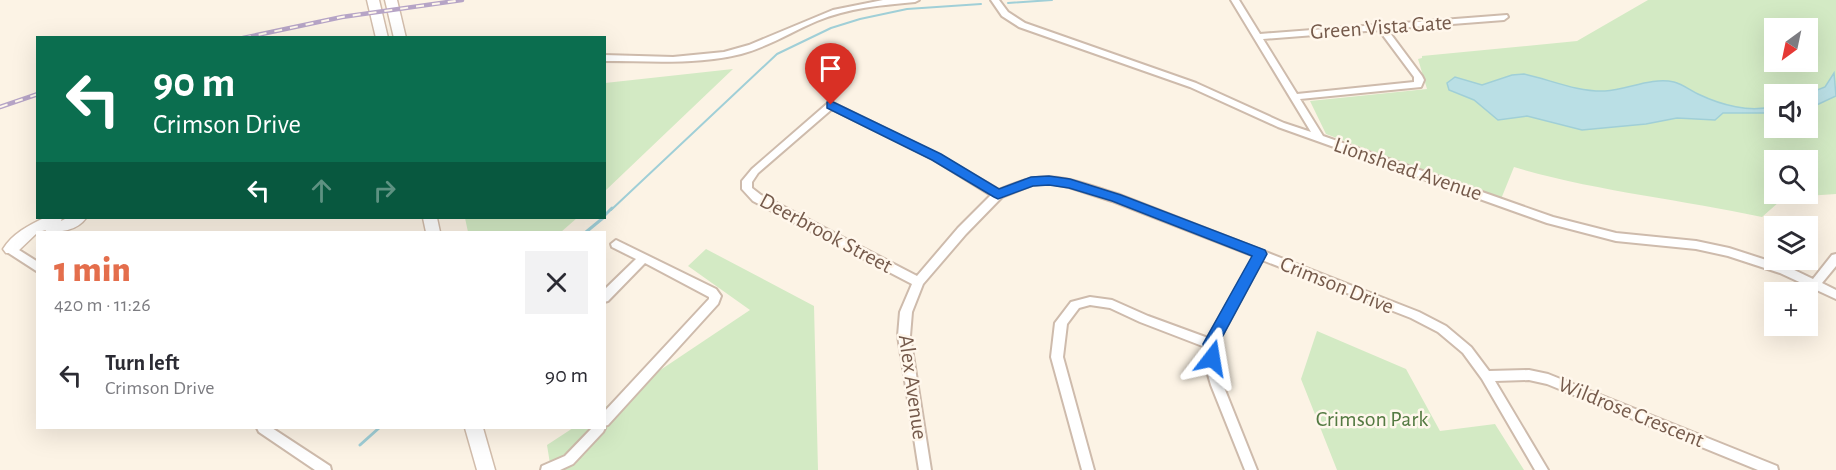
<!DOCTYPE html>
<html lang="en">
<head>
<meta charset="utf-8">
<style>
  :root { --surface:#fff; --page:#f2f2f3; --text:#2b2b33; --muted:#7c7c81; --accent:#e46e4c }
  body { margin:0; font-family:"Alegreya Sans",sans-serif; background:var(--page); color:var(--text); height:100vh; display:flex; flex-direction:column; font-size:22px; white-space:nowrap }
  * { box-sizing:border-box; margin:0 }
  p { font-size:20px; color:var(--muted) }
  .icon { flex:none; width:33px; height:33px; fill:none; stroke:currentColor; stroke-width:2; stroke-linecap:round; stroke-linejoin:round }
  .map { position:relative; flex:1; overflow:hidden }
  .panel { position:absolute; left:36px; top:231px; width:570px; height:198px; display:flex; flex-direction:column; background:var(--surface); border-radius:0px; box-shadow:0 6px 24px #0002 }
  .panel>* { flex:none }
  .banner { position:absolute; left:36px; top:36px; width:570px; height:183px; border-radius:0px; box-shadow:0 6px 24px #0002; background:#0b6e4f; color:#fff; overflow:hidden }
  .needle { width:39px; rotate:213deg }
  .fabs { position:absolute; left:1764px; top:18px; display:grid; gap:12px }
  .fabs a { display:grid; place-items:center; width:54px; height:54px; border-radius:0px; background:var(--surface); box-shadow:0 6px 24px #0002; font-size:30px }
  .pin { position:absolute; display:grid; place-items:center; width:51px; height:51px; color:#fff; margin:-62px -26px; border-radius:50% 50% 50% 0; rotate:-45deg; box-shadow:0 0 6px #0007 }
  .pin .icon { rotate:45deg }
  .me { position:absolute; width:66px; margin:-33px; rotate:14deg; stroke-linejoin:round; filter:drop-shadow(0 0 4px #0008) }
  .turn { display:flex; align-items:center; gap:21px; height:126px; padding:0 18px; font-size:27px }
  .turn .icon { width:78px; height:78px; stroke-width:2.5 }
  .turn b { display:block; font-size:42px; line-height:51px }
  .lanes { display:flex; align-items:center; height:57px; padding:0 18px; background:#0003; justify-content:center; gap:30px; direction:ltr }
  .lanes .off { opacity:.35 }
  .round { display:grid; place-items:center; flex:none; width:63px; height:63px; border-radius:0px; background:var(--page) }
  .headline { display:flex; align-items:center; justify-content:space-between; height:102px; padding:0 18px }
  h1 { font-size:36px; font-weight:800; line-height:45px; color:var(--accent) }
  ul { padding:0; list-style:none }
  li { display:flex; align-items:center; gap:18px; height:84px; padding:0 18px }
  li div { flex:1 }
  li b { display:block; font-size:22px }
  li em { font-style:normal }
  .map>svg:first-child { display:block }
  .green { fill:#d3eac4; fill-rule:evenodd }
  .water { fill:#badfe5; stroke:#a0cfd7; stroke-width:1.5 }
  .lines { fill:none; stroke-linecap:round; stroke-linejoin:round }
  .stream-far1 { stroke:#a0cfd7; stroke-width:2 }
  .stream { stroke:#a0cfd7; stroke-width:3 }
  .minor-casing { stroke:#cebbac; stroke-width:4 }
  .secondary-casing { stroke:#d2bdac; stroke-width:3 }
  .minor { fill:#fff; fill-rule:evenodd }
  .secondary { fill:#fff; fill-rule:evenodd }
  .rail-casing { stroke:#b6a4c6; stroke-width:4.5 }
  .rail { stroke:#fff7ec; stroke-width:2; stroke-dasharray:8; stroke-linecap:butt }
  .route { fill:#1a73e8; stroke:#114b97; stroke-width:1.5 }
  .labels { text-anchor:middle; dominant-baseline:central; stroke-width:5; stroke-linejoin:round; paint-order:stroke }
  .street-label { font-size:22px; fill:#755a4b; stroke:#fff7ec }
  .park-label { font-size:22px; fill:#547a42; stroke:#fff7ec }
</style>
</head>
<body>
<div class="map">
<svg width="1836" height="470" viewBox="0 0 1836 470">
  <rect width="100%" height="100%" fill="#fcf3e5"/>
  <!-- green -->
  <path class="green" d="M 1648,0 L 1836,0 L 1836,194 L 1791,197 L 1779,202 L 1762,217 C 1679,199 1595,191 1514,167 L 1501,199 L 1326,134 L 1310,101 L 1427,89 L 1418,59 L 1422,58 L 1422,56 L 1577,41 ZM 1774,28 L 1808,28 L 1808,62 L 1774,62 ZM 1774,94 L 1808,94 L 1808,128 L 1774,128 ZM 1774,160 L 1808,160 L 1808,194 L 1774,194 Z
    M 733,69 L 605,191 L 605,83 Z
    M 465,218 L 577,218 L 561,232 L 468,232 Z
    M 706,249 L 814,306 L 818,470 L 551,470 L 547,445 L 573,428 L 604,428 L 605,407 L 750,310 L 688,266 Z
    M 1317,331 L 1406,369 L 1440,431 L 1495,424 L 1524,470 L 1337,470 L 1301,379 Z"/>
  <!-- water -->
  <path class="water" d="M 1834,73 L 1836,96 L 1808,109 L 1807,94 L 1825,87 Z
    M 1524,74 C 1551,80 1577,92 1605,91 C 1627,90 1651,77 1674,82 C 1682,84 1690,90 1698,94 C 1721,105 1750,113 1774,106 L 1774,113 L 1723,113 L 1715,120 L 1677,118 L 1646,124 L 1582,130 L 1527,116 L 1498,120 L 1474,100 L 1449,90 L 1447,83 L 1455,77 L 1482,85 L 1512,75 Z"/>
  <g class="lines">
    <!-- stream-far1 -->
    <path class="stream-far1" d="M 1008,3 L 1052,0
      M 611,210 L 777,54 L 831,28 L 860,19 L 907,9 L 981,4"/>
    <!-- stream -->
    <path class="stream" d="M 604,216 L 612,208
      M 586,232 L 603,218
      M 360,445 L 379,428"/>
    <!-- minor casing -->
    <g class="minor-casing">
      <path id="minor" d="M 883,0 L 919,0 L 915,2 C 881,5 848,8 817,21 C 791,32 768,47 741,54 C 696,65 650,61 604,61 L 604,55 L 673,57 L 724,52 L 749,45 L 833,10 Z
        M 991,0 L 999,0 L 1008,12 L 1025,23 L 1196,83 L 1284,123 L 1311,132 L 1231,0 L 1239,0 L 1260,34 L 1507,15 L 1508,17 L 1504,20 L 1387,29 L 1422,76 L 1424,80 L 1421,87 L 1300,99 L 1323,136 L 1553,217 L 1616,233 L 1696,241 L 1729,248 L 1788,267 L 1813,279 L 1832,255 L 1836,254 L 1836,266 L 1822,283 L 1836,290 L 1836,299 L 1780,273 L 1728,256 L 1696,249 L 1616,241 L 1547,223 L 1278,127 L 1190,87 L 1019,27 L 1002,16 ZM 1379,30 L 1414,77 L 1414,82 L 1297,94 L 1263,39 Z
        M 831,102 L 939,155 L 999,190 C 1009,186 1020,181 1031,179 C 1060,172 1092,187 1120,195 L 1419,312 L 1446,326 L 1471,347 L 1489,371 L 1529,370 L 1548,374 L 1777,466 L 1778,470 L 1758,470 L 1547,384 L 1529,380 L 1495,381 L 1548,470 L 1535,470 L 1482,379 L 1463,353 L 1438,332 L 1411,318 L 1262,260 L 1217,344 L 1219,371 L 1223,385 L 1257,470 L 1245,470 L 1211,385 L 1207,371 L 1205,347 L 1140,322 L 1110,308 L 1090,305 L 1079,308 L 1067,324 L 1063,357 L 1094,470 L 1082,470 L 1051,357 L 1055,323 L 1071,302 L 1090,297 L 1112,300 L 1148,316 L 1208,338 L 1254,256 L 1112,201 L 1069,187 L 1049,183 L 1032,185 L 1002,197 L 966,234 L 923,284 L 912,312 L 910,336 L 931,470 L 919,470 L 898,336 L 900,312 L 912,284 L 753,201 L 742,189 L 742,181 L 752,169 L 828,103 ZM 832,109 L 933,159 L 991,195 L 958,228 L 917,276 L 761,195 L 752,188 L 752,182 L 758,173 Z
        M 616,240 L 716,289 L 721,296 L 718,304 L 608,425 L 604,426 L 604,412 L 709,299 L 709,297 L 645,263 L 608,301 L 604,302 L 604,290 L 636,259 L 612,247 L 611,244 Z
        M 11,245 L 38,262 L 38,272 L 7,252 L 6,249 Z
        M 604,427 L 605,428 L 603,432 L 573,464 L 560,470 L 541,470 L 542,466 L 565,456 L 592,428 Z
        M 257,428 L 272,428 L 330,466 L 331,470 L 315,470 L 259,432 Z"/>
    </g>
    <!-- secondary casing -->
    <g class="secondary-casing">
      <path id="secondary" d="M 367,0 L 379,0 L 388,38 L 376,38 Z
        M 385,0 L 397,0 L 406,38 L 394,38 Z
        M 44,218 L 62,218 L 61,221 L 67,218 L 86,218 C 77,231 60,232 45,232 L 46,230 L 38,232 L 16,253 L 6,253 L 3,249 C 12,234 29,225 44,218 Z
        M 423,218 L 437,218 L 440,232 L 426,232 Z
        M 465,428 L 483,428 L 495,470 L 477,470 Z"/>
    </g>
    <!-- minor -->
    <use href="#minor" class="minor"/>
    <!-- secondary -->
    <use href="#secondary" class="secondary"/>
    <!-- rail casing -->
    <g class="rail-casing">
      <path id="rail" d="M 243,38 L 342,17 L 462,0
        M 0,107 L 38,94"/>
    </g>
    <!-- rail -->
    <use href="#rail" class="rail"/>
  </g>
  <!-- route -->
  <path class="route" d="M 831,101 L 941,154 L 999,189 L 1031,177 L 1049,176 L 1070,179 L 1121,195 L 1265,250 L 1267,254 L 1218,345 L 1219,358 L 1217,362 L 1212,364 L 1206,362 L 1203,344 L 1252,256 L 1112,201 L 1069,188 L 1049,185 L 1033,186 L 998,199 L 994,197 L 932,160 L 827,108 L 827,102 Z"/>
  <g class="labels">
    <!-- street labels -->
    <g class="street-label">
      <text transform="translate(1381 27) rotate(-4)">Green Vista Gate</text>
      <text transform="translate(1408 169) rotate(19)">Lionshead Avenue</text>
      <text transform="translate(826 233) rotate(28)">Deerbrook Street</text>
      <text transform="translate(1337 285) rotate(22)">Crimson Drive</text>
      <text transform="translate(913 387) rotate(82)">Alex Avenue</text>
      <text transform="translate(1631 412) rotate(22)">Wildrose Crescent</text>
    </g>
    <!-- park labels -->
    <g class="park-label">
      <text x="1372" y="419">Crimson Park</text>
    </g>
  </g>
</svg>
<div class="fabs">
<a><svg class="needle" viewBox="-14 -14 28 28"><path d="M0-13l5 13h-10z" fill="#e53935"/><path d="M0 13l5-13h-10z" fill="#7c7c81"/></svg></a>
<a><svg class="icon" aria-label="sound" viewBox="0 0 24 24"><path d="M4 9h4l5-4v14l-5-4H4zM17 9q2 3 0 6"/></svg></a>
<a><svg class="icon" aria-label="search" viewBox="0 0 24 24"><circle cx="10" cy="10" r="6"/><path d="M15 15l6 6"/></svg></a>
<a><svg class="icon" aria-label="layers" viewBox="0 0 24 24"><path d="M12 4l9 5-9 5-9-5zM3 14l9 5 9-5"/></svg></a>
<a>+</a>
</div>
<div class="pin" style="left:831px;top:105px;background:#d93025"><svg class="icon" aria-label="arrive" viewBox="0 0 24 24"><path d="M6 21V4h12l-3 4 3 4H6"/></svg></div>
<svg class="me" style="left:1212px;top:358px" viewBox="-20 -20 40 40"><path d="M0-17L14 15 0 8-14 15z" fill="#1a73e8" stroke="#fff" stroke-width="4"/></svg>
<div class="banner">
<div class="turn"><svg class="icon" aria-label="left" viewBox="0 0 24 24"><path d="M17 20v-9H6M10 6l-5 5 5 5"/></svg><div><b>90 m</b>Crimson Drive</div></div>
<div class="lanes"><svg class="icon" aria-label="left" viewBox="0 0 24 24"><path d="M17 20v-9H6M10 6l-5 5 5 5"/></svg><svg class="icon off" aria-label="ahead" viewBox="0 0 24 24"><path d="M12 20V5M6 11l6-6 6 6"/></svg><svg class="icon off" aria-label="right" viewBox="0 0 24 24"><path d="M7 20v-9h11M14 6l5 5-5 5"/></svg></div>
</div>
<section class="panel">
<div class="headline"><div><h1>1 min</h1><p>420 m · 11:26</p></div><a class="round"><svg class="icon" aria-label="close" viewBox="0 0 24 24"><path d="M6 6l12 12M18 6L6 18"/></svg></a></div>
<ul>
<li><svg class="icon" aria-label="left" viewBox="0 0 24 24"><path d="M17 20v-9H6M10 6l-5 5 5 5"/></svg><div><b>Turn left</b><p>Crimson Drive</p></div><em>90 m</em></li>
</ul>
</section>
</div>
</body>
</html>
